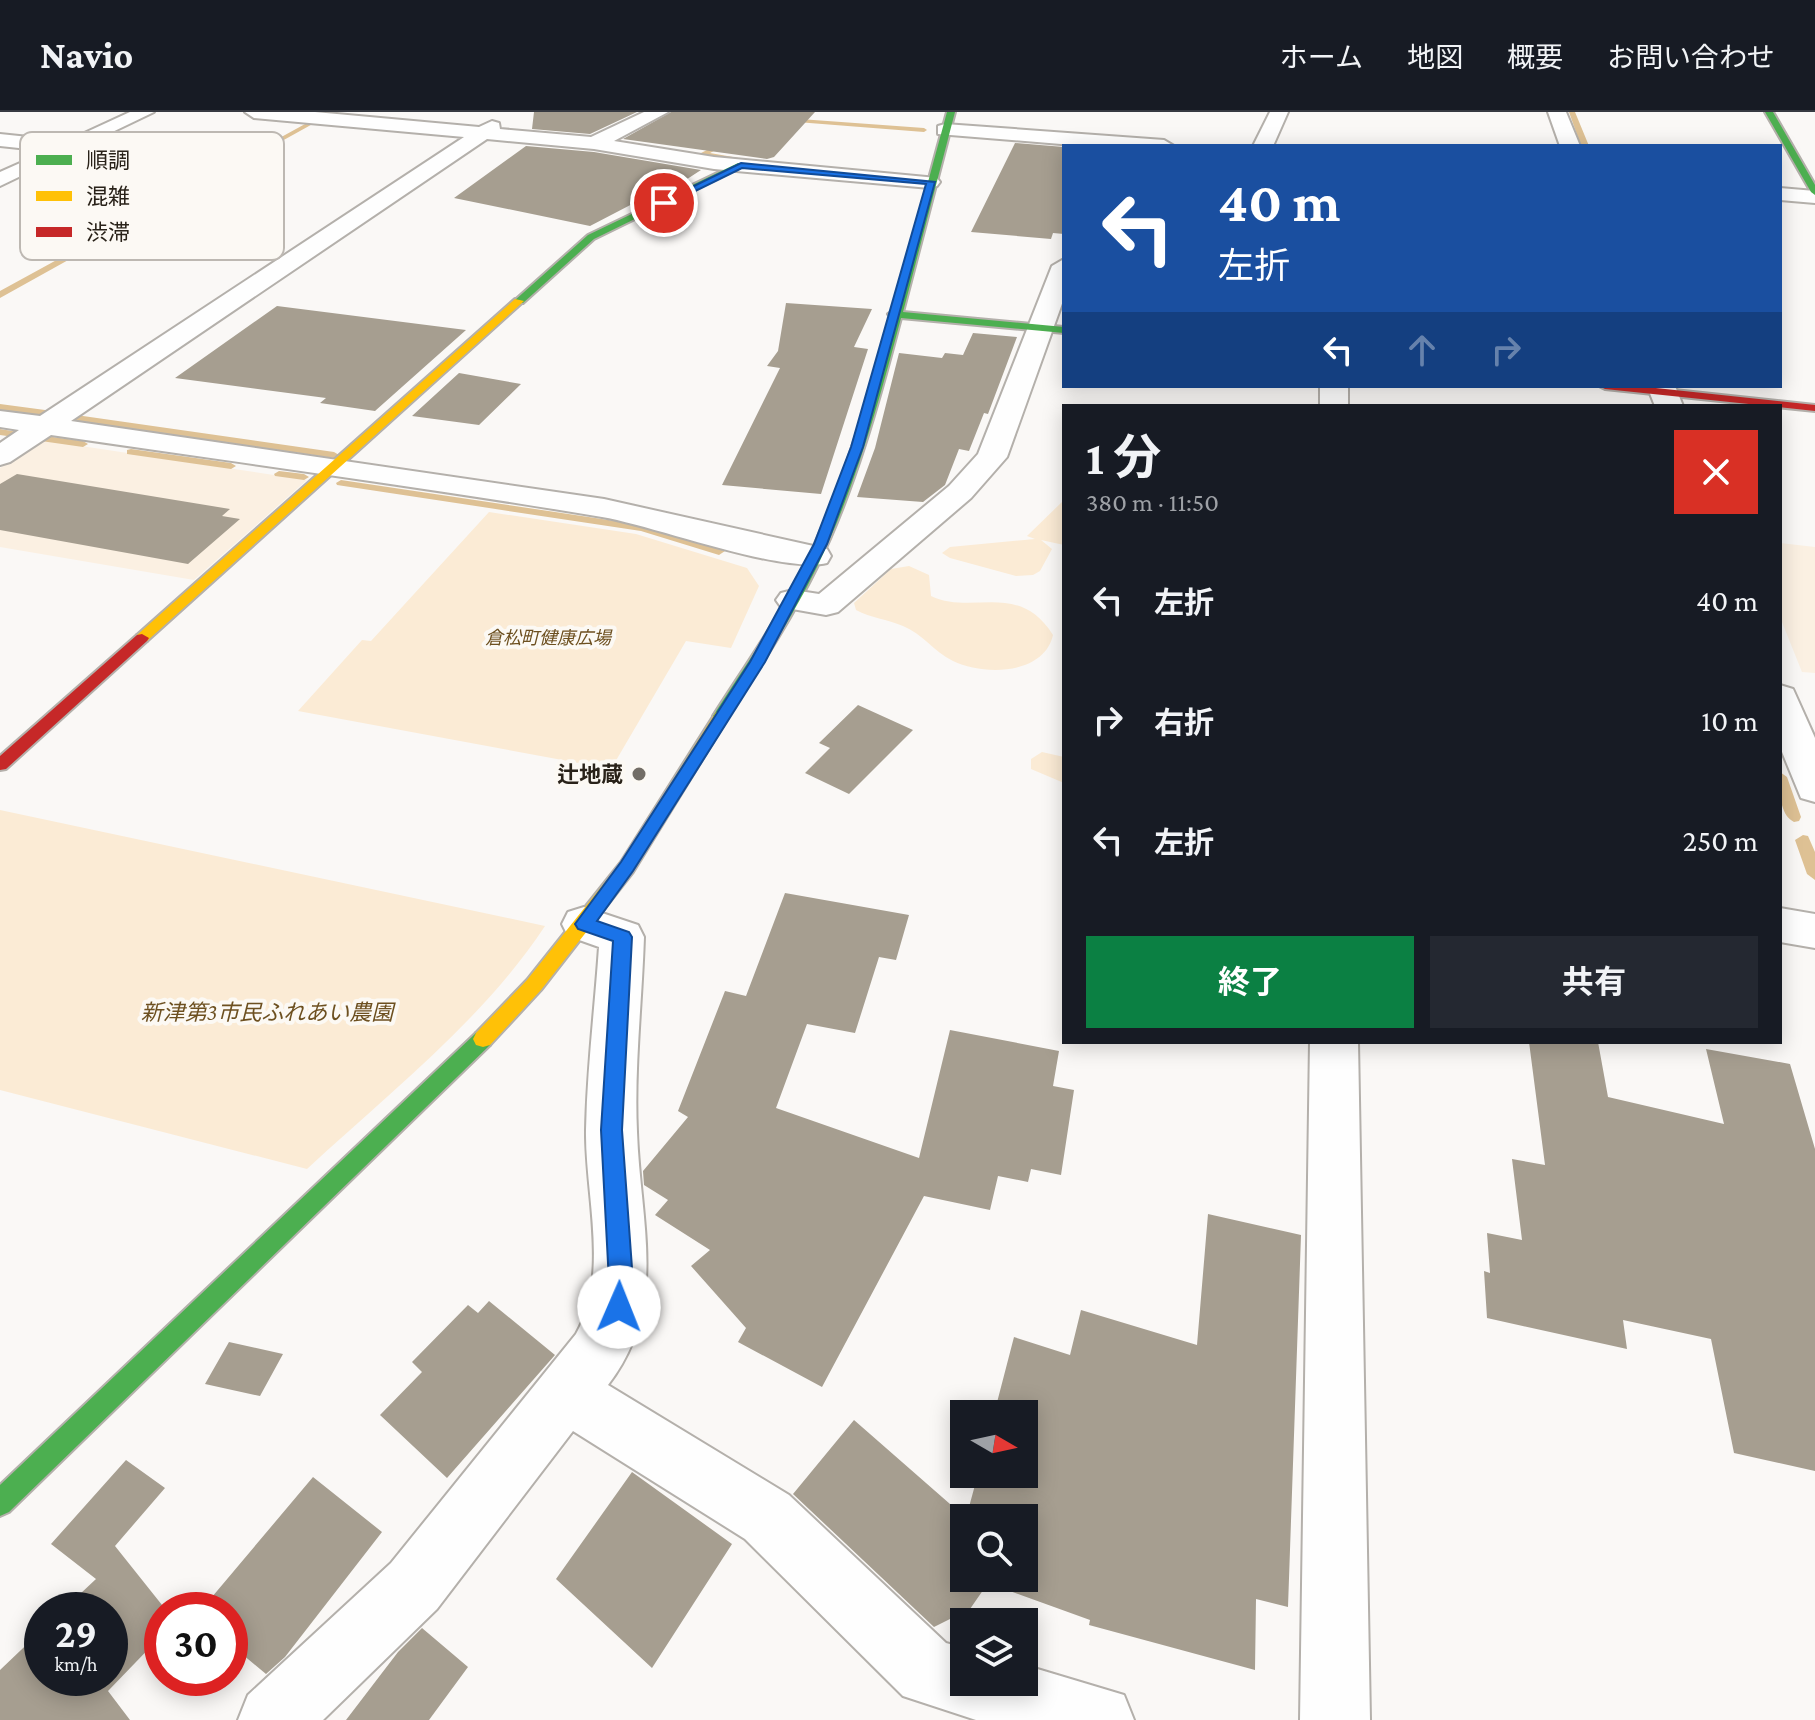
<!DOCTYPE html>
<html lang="ja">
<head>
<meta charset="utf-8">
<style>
  :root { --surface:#171b24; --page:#242831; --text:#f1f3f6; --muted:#9ea1a6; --line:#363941; --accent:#0b8043 }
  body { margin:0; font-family:"Crimson Pro","Noto Sans JP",serif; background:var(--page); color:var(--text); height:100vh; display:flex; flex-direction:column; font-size:30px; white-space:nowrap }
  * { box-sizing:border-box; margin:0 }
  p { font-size:26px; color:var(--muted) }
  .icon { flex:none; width:44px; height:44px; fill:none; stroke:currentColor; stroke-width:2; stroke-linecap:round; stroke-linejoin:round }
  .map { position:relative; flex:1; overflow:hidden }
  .sheet { position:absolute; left:1062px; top:292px; width:720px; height:640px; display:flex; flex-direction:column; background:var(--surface); border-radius:0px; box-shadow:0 4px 20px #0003 }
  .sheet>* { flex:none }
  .guide { position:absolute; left:1062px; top:32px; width:720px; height:244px; border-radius:0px; box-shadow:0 4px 20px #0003; background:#1a4fa0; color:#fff; overflow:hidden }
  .needle { width:52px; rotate:99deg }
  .buttons { position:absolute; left:950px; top:1288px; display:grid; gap:16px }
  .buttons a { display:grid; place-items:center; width:88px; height:88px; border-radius:0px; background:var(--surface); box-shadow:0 4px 20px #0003; font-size:40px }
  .speed { position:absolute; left:24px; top:1480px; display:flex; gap:16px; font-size:40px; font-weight:700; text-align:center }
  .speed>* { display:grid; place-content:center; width:104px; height:104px; border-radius:50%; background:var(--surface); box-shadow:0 4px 20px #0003; line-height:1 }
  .speed small { font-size:20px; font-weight:400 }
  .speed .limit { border:12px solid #d22; background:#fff; color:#111 }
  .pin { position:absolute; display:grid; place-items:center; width:68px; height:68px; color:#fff; margin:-34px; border:4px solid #fff; border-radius:50%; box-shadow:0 2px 8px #0007 }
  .me { position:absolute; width:88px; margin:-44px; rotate:1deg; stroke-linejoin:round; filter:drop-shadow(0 0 6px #0008) }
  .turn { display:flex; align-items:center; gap:28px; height:168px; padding:0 24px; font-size:36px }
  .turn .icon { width:104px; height:104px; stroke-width:2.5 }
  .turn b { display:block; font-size:56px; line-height:68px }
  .lanes { display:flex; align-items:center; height:76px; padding:0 24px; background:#0003; justify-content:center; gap:40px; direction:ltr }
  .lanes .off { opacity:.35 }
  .round { display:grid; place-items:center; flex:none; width:84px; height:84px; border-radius:0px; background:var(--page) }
  .head { display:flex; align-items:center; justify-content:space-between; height:136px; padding:0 24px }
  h1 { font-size:48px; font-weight:700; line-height:60px }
  .cta { display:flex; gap:16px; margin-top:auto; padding:16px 24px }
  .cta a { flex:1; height:92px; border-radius:0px; background:var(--accent); color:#fff; font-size:32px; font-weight:700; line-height:92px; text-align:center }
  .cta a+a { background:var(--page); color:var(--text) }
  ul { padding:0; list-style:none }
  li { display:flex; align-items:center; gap:24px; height:120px; padding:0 24px }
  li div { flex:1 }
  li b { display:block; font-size:30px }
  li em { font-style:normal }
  header { display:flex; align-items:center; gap:48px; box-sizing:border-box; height:112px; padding:0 40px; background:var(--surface); border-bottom:2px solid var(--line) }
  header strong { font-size:38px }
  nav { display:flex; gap:44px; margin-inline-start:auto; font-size:28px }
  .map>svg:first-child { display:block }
  .built { fill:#fbf0e2 }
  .green { fill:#fbebd5 }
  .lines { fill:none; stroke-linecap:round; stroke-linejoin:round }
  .stream { fill:#dec194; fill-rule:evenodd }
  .building { fill:#a69e90; fill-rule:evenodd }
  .street-casing { stroke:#b4b0ab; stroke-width:4 }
  .fast-casing { stroke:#b4b0ab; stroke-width:4 }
  .slow-casing { stroke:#b4b0ab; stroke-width:4 }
  .jam-casing { stroke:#b4b0ab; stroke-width:4 }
  .street { fill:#fefefe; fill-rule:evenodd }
  .fast { fill:#4caf50; fill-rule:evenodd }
  .slow { fill:#ffc107; fill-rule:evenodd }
  .jam { fill:#c62828; fill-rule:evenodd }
  .route { fill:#1a73e8; stroke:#114b97; stroke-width:2 }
  .poi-dot { fill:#726d66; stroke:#fcf9f4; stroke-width:3 }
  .labels { text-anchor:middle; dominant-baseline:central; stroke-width:8; stroke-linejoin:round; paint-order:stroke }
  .far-park-label { font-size:18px; font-style:italic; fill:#6d5020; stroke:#fcf9f4 }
  .poi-label { font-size:22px; font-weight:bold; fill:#292219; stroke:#fcf9f4; text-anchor:end }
  .park-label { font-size:22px; font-style:italic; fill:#6d5020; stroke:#fcf9f4 }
  .key { fill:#fcf9f4; stroke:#bdb8b2; stroke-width:2 }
  .key-label { font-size:22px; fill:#292219 }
</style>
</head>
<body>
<header>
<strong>Navio</strong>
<nav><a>ホーム</a><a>地図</a><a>概要</a><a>お問い合わせ</a></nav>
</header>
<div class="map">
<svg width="1815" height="1608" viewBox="0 0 1815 1608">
  <rect width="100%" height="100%" fill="#faf8f6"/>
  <!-- built -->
  <path class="built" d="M 41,328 L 307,368 L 194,468 L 0,435 L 0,356 Z
    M 1780,431 L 1815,435 L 1815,561 L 1802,560 L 1780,505 Z"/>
  <!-- green -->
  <path class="green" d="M 1064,388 L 1064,433 L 1041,428 L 1052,437 L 1040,459 L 1033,463 L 1016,464 L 950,446 L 942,441 L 950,435 L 1035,427 L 1027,424 Z
    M 489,400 L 636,422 L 747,456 L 759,474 L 731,536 L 686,529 L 611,657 L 298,599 L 362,528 L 371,529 Z
    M 909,454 L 929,463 L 931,484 C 973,504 1018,468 1053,523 C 1044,563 984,564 953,549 C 933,539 923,522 903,514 C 887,507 871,506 856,498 L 854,491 L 891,457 Z
    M 1042,640 L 1064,645 L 1064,671 L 1031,657 L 1031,647 Z
    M 0,698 L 545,814 C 484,907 389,981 307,1057 L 0,978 Z"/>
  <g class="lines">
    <!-- stream -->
    <path class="stream" d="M 1569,0 L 1575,0 L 1589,34 L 1581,34 Z
      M 316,6 L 318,9 L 0,186 L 0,179 Z
      M 786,6 L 924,16 L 927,18 L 924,20 L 784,9 Z
      M 729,27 L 731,30 L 710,41 L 750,48 L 753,52 L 699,42 Z
      M 0,292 L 45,298 L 50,301 L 45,304 L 0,298 Z
      M 76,303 L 334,340 L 339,343 L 334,346 L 72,308 L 71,306 Z
      M 0,317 L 18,320 L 19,322 L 14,325 L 0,323 Z
      M 45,324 L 83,329 L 88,332 L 83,335 L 41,329 L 41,325 Z
      M 131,337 L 231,351 L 236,354 L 231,357 L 127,342 L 127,338 Z
      M 279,359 L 304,362 L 309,365 L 304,368 L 275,364 L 274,362 Z
      M 341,368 L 642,413 L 725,439 L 719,443 L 641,419 L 337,373 L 336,371 Z
      M 1780,660 L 1787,665 L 1801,705 L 1799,709 L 1794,710 C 1778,702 1780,676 1780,660 Z
      M 1803,723 L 1808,724 L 1815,740 L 1815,768 L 1807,762 L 1795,728 Z"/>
  </g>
  <!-- building -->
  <path class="building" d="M 534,0 L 637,0 L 590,22 L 532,17 Z
    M 671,0 L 815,0 L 774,45 L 767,47 L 623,27 Z
    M 1015,31 L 1064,35 L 1064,122 L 1053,121 L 1051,127 L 971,120 Z
    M 526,34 L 594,40 L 701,58 L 678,73 L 663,76 L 590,114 L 454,86 Z
    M 786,191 L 872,197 L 854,235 L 868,237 L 821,382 L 722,373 L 780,256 L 767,254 L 778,239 Z
    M 277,194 L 466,218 L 375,299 L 320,291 L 326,286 L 175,266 Z
    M 973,221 L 1017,225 L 988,302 L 984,301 L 969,339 L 959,337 L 945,373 L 923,390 L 857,385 L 875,336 L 899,241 L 942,246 L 945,241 L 963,243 Z
    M 459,261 L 521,272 L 479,313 L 412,304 Z
    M 17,362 L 230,397 L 222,404 L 240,407 L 188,452 L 0,418 L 0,372 Z
    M 858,593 L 913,618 L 849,682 L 805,661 L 830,636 L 819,631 Z
    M 785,781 L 909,803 L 896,848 L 879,845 L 855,921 L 807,912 L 776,996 L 919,1046 L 950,918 L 1059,939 L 1053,974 L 1074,978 L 1061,1063 L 1031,1057 L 1028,1070 L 998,1064 L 990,1098 L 924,1084 L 822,1275 L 738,1230 L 746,1216 L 691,1154 L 710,1138 L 655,1103 L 668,1088 L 644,1073 L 643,1059 L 688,1005 L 678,999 L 725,879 L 746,884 Z
    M 1529,930 L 1598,930 L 1608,985 L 1724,1012 L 1706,937 L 1790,952 L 1815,1037 L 1815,1359 L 1734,1341 L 1711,1227 L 1623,1208 L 1627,1237 L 1487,1206 L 1484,1159 L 1490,1161 L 1487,1121 L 1522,1128 L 1512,1047 L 1545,1053 Z
    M 1208,1102 L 1301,1123 L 1288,1495 L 1256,1487 L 1255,1558 L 1089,1513 L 1090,1508 L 988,1471 L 970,1497 L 934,1515 L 793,1382 L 854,1308 L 966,1406 L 978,1362 L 1024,1362 L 1024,1302 L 994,1302 L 1014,1225 L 1070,1243 L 1081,1198 L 1197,1233 ZM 964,1406 L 1024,1406 L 1024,1466 L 964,1466 Z
    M 489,1189 L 555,1243 L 447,1366 L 380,1303 L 422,1260 L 412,1250 L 468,1193 L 478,1201 Z
    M 229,1230 L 283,1242 L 260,1284 L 205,1272 Z
    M 126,1348 L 165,1376 L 115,1434 L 166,1498 L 162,1498 L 162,1523 L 108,1579 L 130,1608 L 0,1608 L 0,1558 L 42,1518 L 42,1566 L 110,1566 L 110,1498 L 63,1498 L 96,1467 L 51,1432 Z
    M 632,1360 L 732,1432 L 652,1556 L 556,1467 Z
    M 313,1365 L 382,1420 L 285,1545 L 266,1562 L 230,1532 L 230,1498 L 201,1498 Z
    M 422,1516 L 468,1555 L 429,1608 L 346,1608 L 398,1540 Z"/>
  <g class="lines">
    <!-- street casing -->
    <g class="street-casing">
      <path id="street" d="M 130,0 L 154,0 L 0,74 L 0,60 L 47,39 L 0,34 L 0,22 L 67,29 Z
        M 245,0 L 315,0 L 479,15 L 492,9 L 499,11 L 500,17 L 591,25 L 644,0 L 668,0 L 614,29 L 714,45 L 937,66 L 940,70 L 937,74 L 930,76 L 714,57 L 594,37 L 487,27 L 71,309 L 604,387 L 827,437 L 831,444 L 827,451 C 782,462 655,414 602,405 C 419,374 234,350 51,323 L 10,350 L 0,353 L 0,331 L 19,318 L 0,315 L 0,299 L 40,304 L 464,25 L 254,6 Z
        M 1270,0 L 1288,0 L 1273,34 L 1253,34 Z
        M 1548,0 L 1566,0 L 1580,34 L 1560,34 Z
        M 945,12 L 1164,28 L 1174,34 L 1085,34 L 938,22 L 938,14 Z
        M 1780,76 L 1815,79 L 1815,91 L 1780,88 Z
        M 1064,147 L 1064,186 L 1007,345 L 971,386 L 838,500 L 826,503 L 781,495 L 776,488 L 781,481 L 793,478 L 819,482 L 949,374 L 978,342 L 1052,154 Z
        M 1320,274 L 1348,274 L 1348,294 L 1320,294 Z
        M 1647,274 L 1675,274 L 1683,294 L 1655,294 Z
        M 1780,573 L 1793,577 L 1815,626 L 1815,690 L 1801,686 L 1780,635 Z
        M 584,795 L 638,813 L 644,825 C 642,889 634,956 637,1020 C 640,1111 669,1194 608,1273 L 789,1383 L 946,1531 L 964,1536 L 964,1570 L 1024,1570 L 1024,1553 L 1124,1583 L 1134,1608 L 976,1608 L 903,1584 L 745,1427 L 573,1319 L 437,1497 L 323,1608 L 238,1608 L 248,1583 L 391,1451 L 576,1222 C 610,1162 585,1083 586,1018 C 587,957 595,895 599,835 L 568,824 L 562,812 L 568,800 Z
        M 1780,796 L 1815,802 L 1815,836 L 1780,830 Z
        M 1310,930 L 1358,930 L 1370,1608 L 1300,1608 Z"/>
    </g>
    <!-- fast casing -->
    <g class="fast-casing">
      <path id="fast" d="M 947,0 L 955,0 L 903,200 L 1064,215 L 1064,221 L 901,206 C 879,290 855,377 817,455 C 791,508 758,558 726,608 L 716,608 L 713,604 C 745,554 779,506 805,453 C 843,374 868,288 891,205 L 888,202 L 893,199 Z
        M 1765,0 L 1773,0 L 1815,73 L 1815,83 L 1811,80 Z
        M 738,51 L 745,53 L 594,127 L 523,191 L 514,189 L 588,123 Z
        M 483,919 L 490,921 L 493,927 L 490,933 L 9,1400 L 0,1404 L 0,1373 L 476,921 Z"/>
    </g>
    <!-- slow casing -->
    <g class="slow-casing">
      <path id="slow" d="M 515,187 L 524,189 L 147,529 L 137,529 L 137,523 Z
        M 721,599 L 729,604 L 633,760 L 541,878 L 490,933 L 483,935 L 476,933 L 473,927 L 476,921 L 527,868 L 621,750 L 716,600 Z"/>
    </g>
    <!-- jam casing -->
    <g class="jam-casing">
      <path id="jam" d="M 1599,274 L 1637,274 L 1815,293 L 1815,299 L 1605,277 Z
        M 142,522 L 149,526 L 147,529 L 6,657 L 0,658 L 0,644 L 137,523 Z"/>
    </g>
    <!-- street -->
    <use href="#street" class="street"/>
    <!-- fast -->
    <use href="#fast" class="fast"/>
    <!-- slow -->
    <use href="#slow" class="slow"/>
    <!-- jam -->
    <use href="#jam" class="jam"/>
  </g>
  <!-- route -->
  <path class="route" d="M 741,51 L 935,70 L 863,335 L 827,432 L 765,550 L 633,759 L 597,809 L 629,820 L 632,825 L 622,1018 L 633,1170 L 627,1203 L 619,1206 L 611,1203 L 607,1195 L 609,1170 L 601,1018 L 613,829 L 578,817 L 575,812 L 621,750 L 750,550 L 814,432 L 851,335 L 926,72 L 742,56 L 667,93 L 659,91 Z"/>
  <!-- markers -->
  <circle class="poi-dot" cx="639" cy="662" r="8"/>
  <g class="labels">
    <!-- far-park labels -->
    <g class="far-park-label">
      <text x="548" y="526">倉松町健康広場</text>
    </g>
    <!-- poi labels -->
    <g class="poi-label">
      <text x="623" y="662">辻地蔵</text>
    </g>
    <!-- park labels -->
    <g class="park-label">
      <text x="267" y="900">新津第3市民ふれあい農園</text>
    </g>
  </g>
  <!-- legend -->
  <rect x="20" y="20" width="264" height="128" rx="12" class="key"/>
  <rect x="36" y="43" width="36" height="10" fill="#4caf50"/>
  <rect x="36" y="79" width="36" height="10" fill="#ffc107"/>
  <rect x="36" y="115" width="36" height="10" fill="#c62828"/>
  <g class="key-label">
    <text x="86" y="56">順調</text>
    <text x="86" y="92">混雑</text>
    <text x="86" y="128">渋滞</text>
  </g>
</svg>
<div class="buttons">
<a><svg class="needle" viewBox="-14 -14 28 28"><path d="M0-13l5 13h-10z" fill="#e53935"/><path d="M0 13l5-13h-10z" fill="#9ea1a6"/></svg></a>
<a><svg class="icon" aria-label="search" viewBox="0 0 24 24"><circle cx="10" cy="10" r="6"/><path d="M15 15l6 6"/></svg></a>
<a><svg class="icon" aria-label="layers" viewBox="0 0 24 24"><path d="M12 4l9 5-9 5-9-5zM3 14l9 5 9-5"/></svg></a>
</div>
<div class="speed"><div>29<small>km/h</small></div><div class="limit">30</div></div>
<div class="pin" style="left:664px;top:91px;background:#d93025"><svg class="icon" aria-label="arrive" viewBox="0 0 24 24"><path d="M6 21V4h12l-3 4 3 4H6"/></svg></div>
<svg class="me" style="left:619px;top:1195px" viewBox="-20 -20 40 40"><circle r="19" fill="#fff"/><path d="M0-13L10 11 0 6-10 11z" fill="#1a73e8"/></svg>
<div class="guide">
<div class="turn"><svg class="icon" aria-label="left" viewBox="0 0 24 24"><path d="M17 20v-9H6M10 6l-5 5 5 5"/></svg><div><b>40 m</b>左折</div></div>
<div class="lanes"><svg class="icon" aria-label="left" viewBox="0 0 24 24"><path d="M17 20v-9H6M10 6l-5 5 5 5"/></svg><svg class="icon off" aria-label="ahead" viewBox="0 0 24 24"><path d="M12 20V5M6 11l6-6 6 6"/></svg><svg class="icon off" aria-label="right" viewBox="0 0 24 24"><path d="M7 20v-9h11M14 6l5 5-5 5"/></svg></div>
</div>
<section class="sheet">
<div class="head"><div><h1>1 分</h1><p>380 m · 11:50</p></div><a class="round" style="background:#d93025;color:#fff"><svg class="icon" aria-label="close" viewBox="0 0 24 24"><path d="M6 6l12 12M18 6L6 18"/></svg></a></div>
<ul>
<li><svg class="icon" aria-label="left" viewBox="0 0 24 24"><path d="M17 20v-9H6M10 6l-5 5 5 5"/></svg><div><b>左折</b></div><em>40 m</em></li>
<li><svg class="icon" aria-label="right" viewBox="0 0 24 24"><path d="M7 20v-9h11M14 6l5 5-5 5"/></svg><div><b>右折</b></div><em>10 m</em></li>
<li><svg class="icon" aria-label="left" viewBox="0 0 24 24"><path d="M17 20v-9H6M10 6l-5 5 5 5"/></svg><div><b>左折</b></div><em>250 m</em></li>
</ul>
<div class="cta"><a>終了</a><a>共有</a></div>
</section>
</div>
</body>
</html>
